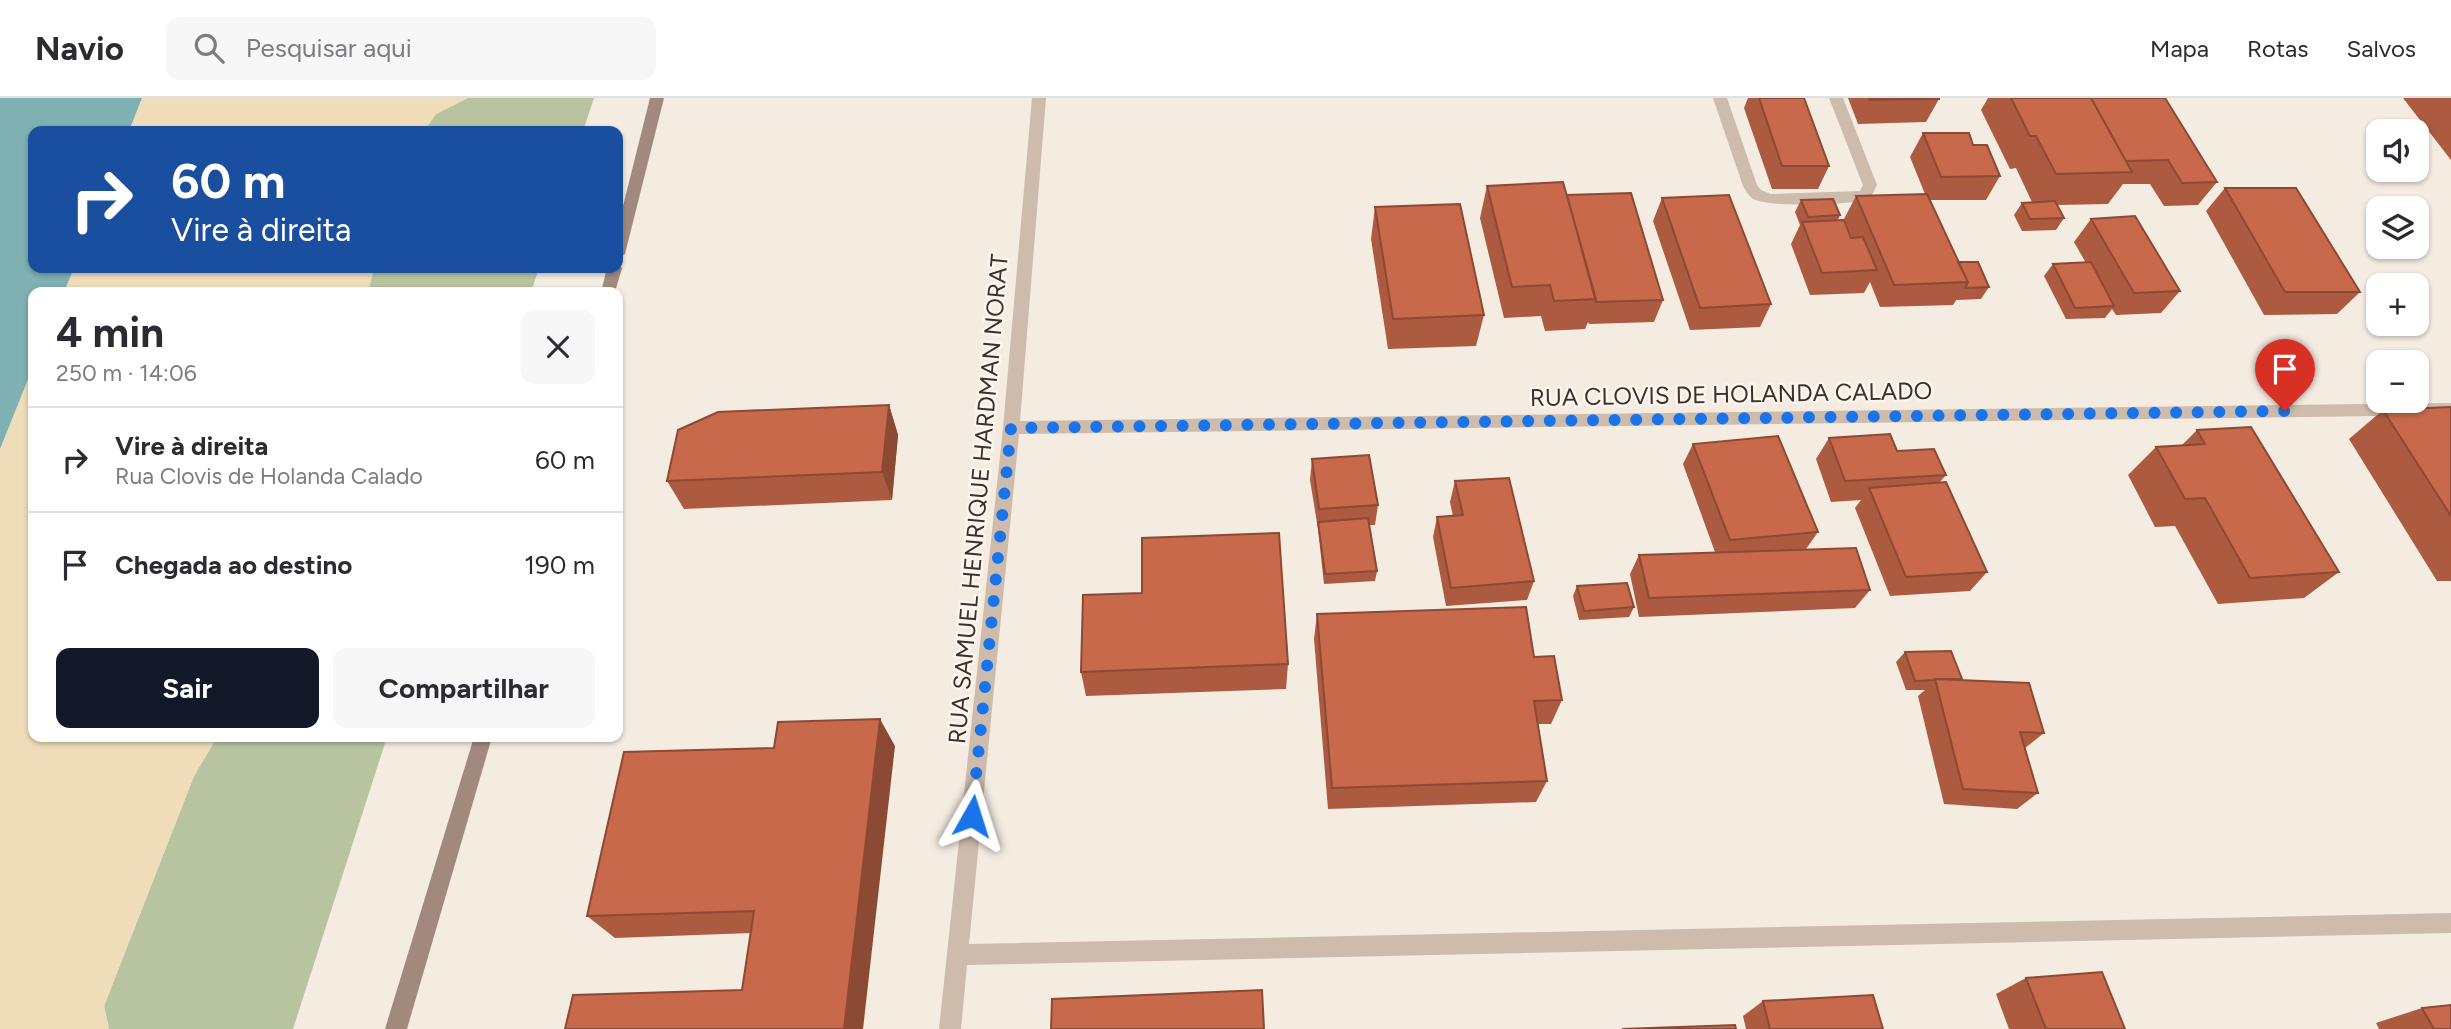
<!DOCTYPE html>
<html lang="pt">
<head>
<meta charset="utf-8">
<style>
  :root { --surface:#fff; --page:#f7f7f7; --text:#2b2b33; --muted:#7c7c81; --line:#e1e1e2; --accent:#111827 }
  body { margin:0; font-family:Figtree,sans-serif; background:var(--page); color:var(--text); height:100vh; display:flex; flex-direction:column; font-size:26px; white-space:nowrap }
  * { box-sizing:border-box; margin:0 }
  p { font-size:23px; color:var(--muted) }
  .icon { flex:none; width:38px; height:38px; fill:none; stroke:currentColor; stroke-width:2; stroke-linecap:round; stroke-linejoin:round }
  .map { position:relative; flex:1; overflow:hidden }
  .side { position:absolute; left:28px; top:189px; width:595px; height:455px; display:flex; flex-direction:column; background:var(--surface); border-radius:14px; box-shadow:0 2px 5px #0004 }
  .side>* { flex:none }
  .top-card { position:absolute; left:28px; top:28px; width:595px; height:147px; border-radius:14px; box-shadow:0 2px 5px #0004; background:#1a4fa0; color:#fff; overflow:hidden }
  .controls { position:absolute; left:2366px; top:21px; display:grid; gap:14px }
  .controls a { display:grid; place-items:center; width:63px; height:63px; border-radius:14px; background:var(--surface); box-shadow:0 2px 5px #0004; font-size:35px }
  .pin { position:absolute; display:grid; place-items:center; width:60px; height:60px; color:#fff; margin:-72px -30px; border-radius:50% 50% 50% 0; rotate:-45deg; box-shadow:0 0 7px #0007 }
  .pin .icon { rotate:45deg }
  .me { position:absolute; width:77px; margin:-38px; rotate:6deg; stroke-linejoin:round; filter:drop-shadow(0 0 5px #0008) }
  .turn { display:flex; align-items:center; gap:24px; height:147px; padding:0 28px; font-size:32px }
  .turn .icon { width:91px; height:91px; stroke-width:2.5 }
  .turn b { display:block; font-size:49px; line-height:60px }
  .round { display:grid; place-items:center; flex:none; width:74px; height:74px; border-radius:14px; background:var(--page) }
  .summary { display:flex; align-items:center; justify-content:space-between; height:119px; padding:0 28px }
  h1 { font-size:42px; font-weight:700; line-height:52px }
  .primary-button { display:flex; gap:14px; margin-top:auto; padding:14px 28px }
  .primary-button a { flex:1; height:80px; border-radius:14px; background:var(--accent); color:#fff; font-size:28px; font-weight:700; line-height:80px; text-align:center }
  .primary-button a+a { background:var(--page); color:var(--text) }
  ul { padding:0; list-style:none }
  li { display:flex; align-items:center; gap:21px; height:105px; padding:0 28px; border-top:2px solid var(--line) }
  li div { flex:1 }
  li b { display:block; font-size:26px }
  li em { font-style:normal }
  header { display:flex; align-items:center; gap:42px; box-sizing:border-box; height:98px; padding:0 35px; background:var(--surface); border-bottom:2px solid var(--line) }
  header strong { font-size:33px }
  nav { display:flex; gap:38px; margin-inline-start:auto; font-size:24px }
  .search { width:490px; height:63px; background:var(--page); display:flex; align-items:center; gap:18px; box-sizing:border-box; padding:0 24px; border-radius:14px; color:var(--muted); font-size:26px }
  .map>svg:first-child { display:block }
  .green { fill:#b8c4a0 }
  .sand { fill:#efdcb8 }
  .water { fill:#7fb0b2 }
  .lines { fill:none; stroke-linecap:round; stroke-linejoin:round }
  .lane { fill:#cdbbac; fill-rule:evenodd }
  .street { fill:#cdbbac; fill-rule:evenodd }
  .secondary { fill:#a18a7d; fill-rule:evenodd }
  .wall { fill:#ac5a40 }
  .shaded-wall { fill:#8c4a34 }
  .building { fill:#c8694b; stroke:#8c4a34; stroke-width:2 }
  .route { stroke:#1a73e8; stroke-width:12; stroke-dasharray:0 21.6 }
  .labels { text-anchor:middle; dominant-baseline:central; stroke-width:5; stroke-linejoin:round; paint-order:stroke }
  .street-label { font-size:24px; fill:#3b302b; stroke:#fbf5ee }
</style>
</head>
<body>
<header>
<strong>Navio</strong>
<div class="search"><svg class="icon" aria-label="search" viewBox="0 0 24 24"><circle cx="10" cy="10" r="6"/><path d="M15 15l6 6"/></svg>Pesquisar aqui</div>
<nav><a>Mapa</a><a>Rotas</a><a>Salvos</a></nav>
</header>
<div class="map">
<svg width="2451" height="931" viewBox="0 0 2451 931">
  <rect width="100%" height="100%" fill="#f4ebe1"/>
  <!-- green -->
  <path class="green" d="M 468,0 L 594,0 L 583,33 L 424,33 L 436,16 Z
    M 374,170 L 539,170 L 531,194 L 368,194 Z
    M 217,639 L 387,639 L 293,931 L 109,931 L 104,908 L 194,678 Z"/>
  <!-- sand -->
  <path class="sand" d="M 142,0 L 468,0 L 436,16 L 424,33 L 129,33 Z
    M 74,170 L 374,170 L 368,194 L 64,194 Z
    M 33,269 L 33,639 L 217,639 L 194,678 L 104,908 L 109,931 L 0,931 L 0,351 Z"/>
  <!-- water -->
  <path class="water" d="M 0,0 L 142,0 L 129,33 L 33,33 L 33,170 L 74,170 L 64,194 L 33,194 L 33,269 L 0,351 Z"/>
  <g class="lines">
    <!-- lane -->
    <path class="lane" d="M 1713,0 L 1727,0 L 1757,87 L 1761,92 L 1771,96 L 1860,93 L 1863,87 L 1829,0 L 1843,0 L 1877,87 L 1870,101 C 1849,107 1772,110 1753,101 C 1749,98 1746,93 1743,88 Z"/>
    <!-- street -->
    <path class="street" d="M 1032,0 L 1046,0 L 1020,323 L 2451,305 L 2451,317 L 1019,336 L 969,846 L 2451,815 L 2451,835 L 967,867 L 961,931 L 939,931 L 1003,330 Z"/>
    <!-- secondary -->
    <path class="secondary" d="M 650,0 L 664,0 L 625,156 L 618,161 L 618,128 Z
      M 618,166 L 622,170 L 615,194 L 601,194 L 607,170 L 618,170 Z
      M 474,639 L 492,639 L 407,931 L 385,931 Z"/>
  </g>
  <!-- wall -->
  <path class="wall" d="M 1748,0 L 1804,0 L 1829,68 L 1818,91 L 1772,91 L 1744,10 Z
    M 1848,0 L 1939,0 L 1939,1 L 1926,24 L 1858,26 Z
    M 1988,0 L 2165,0 L 2217,84 L 2198,107 L 2164,108 L 2150,86 L 2123,86 L 2108,106 L 2057,107 L 2064,120 L 2056,132 L 2022,133 L 2014,117 L 2022,105 L 2032,104 L 2016,70 L 2010,71 L 1981,12 Z
    M 2403,0 L 2451,0 L 2451,62 Z
    M 1923,35 L 1973,47 L 2000,78 L 1986,102 L 1929,102 L 1958,164 L 1989,189 L 1981,201 L 1957,202 L 1957,201 L 1953,207 L 1880,209 L 1870,184 L 1864,195 L 1810,197 L 1791,146 L 1800,127 L 1795,114 L 1801,102 L 1840,117 L 1838,122 L 1852,140 L 1844,121 L 1856,98 L 1925,96 L 1910,59 Z
    M 1487,88 L 1567,98 L 1663,202 L 1654,224 L 1589,226 L 1588,224 L 1585,231 L 1545,233 L 1541,218 L 1504,220 L 1480,120 Z
    M 2225,90 L 2360,194 L 2337,216 L 2264,217 L 2206,113 Z
    M 1662,100 L 1771,206 L 1760,229 L 1690,232 L 1653,123 Z
    M 1375,109 L 1484,217 L 1476,248 L 1388,251 L 1371,141 Z
    M 2091,121 L 2180,193 L 2161,215 L 2116,217 L 2112,211 L 2105,220 L 2066,221 L 2044,178 L 2053,166 L 2086,165 L 2074,144 Z
    M 889,307 L 898,337 L 892,402 L 684,411 L 667,383 Z
    M 2451,309 L 2451,483 L 2437,483 L 2349,341 L 2383,312 Z
    M 2197,332 L 2339,474 L 2304,500 L 2218,506 L 2175,428 L 2155,429 L 2128,377 L 2156,349 L 2182,347 Z
    M 1829,340 L 1897,353 L 1946,377 L 1939,385 L 1987,474 L 1970,493 L 1890,498 L 1855,410 L 1861,402 L 1831,404 L 1816,361 Z
    M 1693,346 L 1818,434 L 1806,451 L 1870,492 L 1855,510 L 1639,519 L 1630,476 L 1639,457 L 1715,454 L 1683,366 Z
    M 1312,361 L 1378,407 L 1375,427 L 1369,427 L 1377,473 L 1375,483 L 1324,486 L 1318,431 L 1310,382 Z
    M 1455,383 L 1534,483 L 1527,502 L 1446,508 L 1433,439 L 1437,419 L 1453,418 L 1450,404 Z
    M 1577,488 L 1634,509 L 1629,519 L 1579,522 L 1573,498 Z
    M 1317,516 L 1534,559 L 1562,602 L 1551,626 L 1538,626 L 1547,683 L 1536,704 L 1328,711 L 1314,541 Z
    M 1905,554 L 1961,582 L 2044,635 L 2025,650 L 2038,695 L 2017,711 L 1944,706 L 1918,598 L 1925,592 L 1906,592 L 1896,564 Z
    M 1288,566 L 1286,591 L 1086,598 L 1081,574 Z
    M 895,648 L 742,892 L 751,835 L 615,840 L 587,818 Z
    M 2026,880 L 2125,931 L 2009,931 L 1996,896 Z
    M 1763,903 L 1883,931 L 1746,931 L 1743,918 Z
    M 2422,910 L 2451,931 L 2379,931 L 2376,925 Z"/>
  <!-- shaded-wall -->
  <path class="shaded-wall" d="M 889,307 L 898,337 L 892,402 L 882,374 Z
    M 880,621 L 895,648 L 863,931 L 844,931 Z"/>
  <!-- building -->
  <path class="building" d="M 1759,0 L 1804,0 L 1829,68 L 1782,68 Z
    M 1869,0 L 1939,0 L 1939,1 L 1870,2 Z
    M 2011,0 L 2091,0 L 2132,74 L 2056,76 L 2036,38 L 2030,38 Z
    M 2091,0 L 2165,0 L 2217,84 L 2182,85 L 2168,62 L 2126,63 Z
    M 1923,35 L 1969,35 L 1973,47 L 1987,47 L 2000,78 L 1941,79 Z
    M 1563,84 L 1596,201 L 1554,203 L 1550,187 L 1512,189 L 1487,88 Z
    M 2225,90 L 2296,90 L 2360,194 L 2285,194 Z
    M 1631,95 L 1663,202 L 1596,204 L 1567,97 Z
    M 1927,96 L 1968,184 L 1894,187 L 1856,98 Z
    M 1729,97 L 1771,206 L 1700,210 L 1662,100 Z
    M 1833,101 L 1840,117 L 1808,119 L 1801,102 Z
    M 2055,103 L 2064,120 L 2030,121 L 2022,105 Z
    M 1460,106 L 1484,217 L 1393,221 L 1375,109 Z
    M 2135,118 L 2180,193 L 2134,195 L 2091,121 Z
    M 1844,122 L 1851,140 L 1863,139 L 1877,172 L 1822,175 L 1802,124 Z
    M 1958,164 L 1978,164 L 1989,189 L 1965,190 L 1968,184 Z
    M 2091,164 L 2114,208 L 2075,210 L 2053,166 Z
    M 889,307 L 882,374 L 667,383 L 678,332 L 718,314 Z
    M 2451,309 L 2451,418 L 2383,312 Z
    M 2251,329 L 2339,474 L 2250,480 L 2205,400 L 2185,401 L 2156,349 L 2205,346 L 2197,332 Z
    M 1890,336 L 1897,353 L 1934,351 L 1946,377 L 1845,383 L 1829,340 Z
    M 1778,338 L 1818,434 L 1730,442 L 1693,346 Z
    M 1369,357 L 1378,407 L 1319,411 L 1312,361 Z
    M 1509,380 L 1534,483 L 1451,490 L 1437,419 L 1463,417 L 1455,383 Z
    M 1946,384 L 1987,474 L 1906,479 L 1869,390 Z
    M 1368,420 L 1377,473 L 1325,476 L 1318,424 Z
    M 1279,435 L 1288,566 L 1081,574 L 1083,497 L 1142,495 L 1142,440 Z
    M 1856,450 L 1870,492 L 1649,500 L 1639,457 Z
    M 1627,485 L 1634,509 L 1584,513 L 1577,488 Z
    M 1526,509 L 1534,559 L 1554,558 L 1562,602 L 1534,603 L 1547,683 L 1332,690 L 1317,516 Z
    M 1951,553 L 1962,581 L 1935,581 L 1934,582 L 1915,583 L 1905,554 Z
    M 1935,581 L 2029,585 L 2044,635 L 2020,634 L 2038,695 L 1963,691 Z
    M 880,621 L 844,931 L 565,931 L 573,897 L 742,892 L 754,813 L 587,818 L 624,654 L 774,650 L 778,624 Z
    M 2102,874 L 2125,931 L 2046,931 L 2026,880 Z
    M 1262,892 L 1264,931 L 1051,931 L 1052,901 Z
    M 1873,897 L 1883,931 L 1770,931 L 1763,903 Z
    M 2451,907 L 2451,931 L 2434,931 L 2422,910 Z
    M 1735,927 L 1736,931 L 1622,931 Z"/>
  <g class="lines">
    <!-- route -->
    <path class="route" d="M 972,718 L 1011,330 L 2285,313"/>
  </g>
  <g class="labels">
    <!-- street labels -->
    <g class="street-label">
      <text transform="translate(1731 296) rotate(-1)">RUA CLOVIS DE HOLANDA CALADO</text>
      <text transform="translate(978 401) rotate(-85)">RUA SAMUEL HENRIQUE HARDMAN NORAT</text>
    </g>
  </g>
</svg>
<div class="controls">
<a><svg class="icon" aria-label="sound" viewBox="0 0 24 24"><path d="M4 9h4l5-4v14l-5-4H4zM17 9q2 3 0 6"/></svg></a>
<a><svg class="icon" aria-label="layers" viewBox="0 0 24 24"><path d="M12 4l9 5-9 5-9-5zM3 14l9 5 9-5"/></svg></a>
<a>+</a>
<a>−</a>
</div>
<div class="pin" style="left:2285px;top:313px;background:#d93025"><svg class="icon" aria-label="arrive" viewBox="0 0 24 24"><path d="M6 21V4h12l-3 4 3 4H6"/></svg></div>
<svg class="me" style="left:972px;top:718px" viewBox="-20 -20 40 40"><path d="M0-17L14 15 0 8-14 15z" fill="#1a73e8" stroke="#fff" stroke-width="4"/></svg>
<div class="top-card">
<div class="turn"><svg class="icon" aria-label="right" viewBox="0 0 24 24"><path d="M7 20v-9h11M14 6l5 5-5 5"/></svg><div><b>60 m</b>Vire à direita</div></div>
</div>
<section class="side">
<div class="summary"><div><h1>4 min</h1><p>250 m · 14:06</p></div><a class="round"><svg class="icon" aria-label="close" viewBox="0 0 24 24"><path d="M6 6l12 12M18 6L6 18"/></svg></a></div>
<ul>
<li><svg class="icon" aria-label="right" viewBox="0 0 24 24"><path d="M7 20v-9h11M14 6l5 5-5 5"/></svg><div><b>Vire à direita</b><p>Rua Clovis de Holanda Calado</p></div><em>60 m</em></li>
<li><svg class="icon" aria-label="arrive" viewBox="0 0 24 24"><path d="M6 21V4h12l-3 4 3 4H6"/></svg><div><b>Chegada ao destino</b></div><em>190 m</em></li>
</ul>
<div class="primary-button"><a>Sair</a><a>Compartilhar</a></div>
</section>
</div>
</body>
</html>
